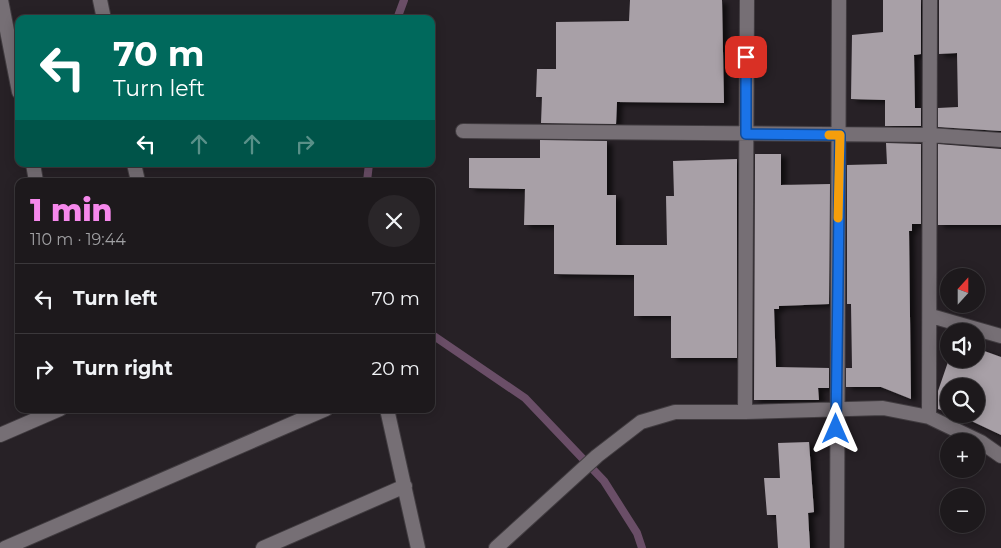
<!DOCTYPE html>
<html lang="en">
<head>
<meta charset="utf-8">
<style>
  :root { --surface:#1d191c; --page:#2a2629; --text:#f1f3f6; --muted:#a0a0a3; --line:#3b383b; --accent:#f688ec }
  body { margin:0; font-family:Montserrat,sans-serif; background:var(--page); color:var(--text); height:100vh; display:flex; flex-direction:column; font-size:19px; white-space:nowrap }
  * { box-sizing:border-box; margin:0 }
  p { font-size:16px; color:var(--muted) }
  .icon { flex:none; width:28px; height:28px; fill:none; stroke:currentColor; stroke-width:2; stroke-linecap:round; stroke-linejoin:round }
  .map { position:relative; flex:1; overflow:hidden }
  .side { position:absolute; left:15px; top:178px; width:420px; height:235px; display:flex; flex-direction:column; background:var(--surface); border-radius:10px; box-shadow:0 2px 12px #0003,0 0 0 1px var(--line) }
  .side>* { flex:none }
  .hud { position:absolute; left:15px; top:15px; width:420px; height:152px; border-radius:10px; box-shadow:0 2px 12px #0003,0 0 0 1px var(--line); background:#00695c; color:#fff; overflow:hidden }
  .needle { width:32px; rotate:21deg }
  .buttons { position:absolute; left:940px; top:268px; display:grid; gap:10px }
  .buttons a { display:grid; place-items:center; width:45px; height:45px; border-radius:50%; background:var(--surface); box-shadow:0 2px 12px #0003,0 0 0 1px var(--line); font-size:25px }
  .pin { position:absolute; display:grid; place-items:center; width:42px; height:42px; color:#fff; margin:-21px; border-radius:10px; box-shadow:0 2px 8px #0006 }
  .me { position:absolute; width:55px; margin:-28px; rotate:0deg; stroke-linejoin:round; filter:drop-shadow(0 0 4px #0008) }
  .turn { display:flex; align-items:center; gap:18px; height:105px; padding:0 15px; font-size:22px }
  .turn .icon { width:65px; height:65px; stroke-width:2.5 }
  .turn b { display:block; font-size:35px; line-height:42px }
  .lanes { display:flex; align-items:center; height:48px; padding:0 15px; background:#0003; justify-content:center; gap:25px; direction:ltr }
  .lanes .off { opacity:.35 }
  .round { display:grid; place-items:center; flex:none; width:52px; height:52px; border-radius:26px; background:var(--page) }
  .overview { display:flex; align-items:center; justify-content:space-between; height:85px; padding:0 15px }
  h1 { font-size:30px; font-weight:800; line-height:38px; color:var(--accent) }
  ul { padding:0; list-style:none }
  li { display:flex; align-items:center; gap:15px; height:70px; padding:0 15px; border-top:1px solid var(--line) }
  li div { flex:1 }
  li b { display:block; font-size:19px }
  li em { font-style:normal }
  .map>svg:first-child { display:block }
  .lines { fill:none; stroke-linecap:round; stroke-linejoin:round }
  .stream { stroke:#6a4e67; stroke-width:8 }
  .building { fill:#a8a0a7; filter:url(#shadow) }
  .minor-casing { stroke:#413c40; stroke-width:16 }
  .minor { stroke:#766f75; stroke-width:14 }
  .route-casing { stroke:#114b97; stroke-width:12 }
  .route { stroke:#1a73e8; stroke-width:9 }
  .slow { stroke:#f59e0b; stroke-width:9 }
</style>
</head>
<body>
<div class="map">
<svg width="1001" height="548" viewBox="0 0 1001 548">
  <defs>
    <filter id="shadow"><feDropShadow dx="5.5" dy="3" stdDeviation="2.5" flood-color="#0009"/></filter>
  </defs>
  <rect width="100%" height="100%" fill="#272126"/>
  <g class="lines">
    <!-- stream -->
    <path class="stream" d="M 397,19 L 404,0
      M 367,181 L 369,164
      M 431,334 L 525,398 L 604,481 L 637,533 L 642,548"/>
  </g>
  <!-- building -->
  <path class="building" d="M 630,0 L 722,0 L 724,103 L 617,102 L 616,124 L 541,123 L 542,97 L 536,97 L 537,69 L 556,69 L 556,22 L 629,21 Z
    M 883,0 L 921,0 L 921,54 L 914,55 L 915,108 L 921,108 L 921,126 L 885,126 L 885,100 L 851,99 L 852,35 L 883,32 Z
    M 939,0 L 1001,0 L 1001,131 L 938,127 L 938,108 L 958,107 L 957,53 L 939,54 Z
    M 540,140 L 607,141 L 607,195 L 616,195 L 616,245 L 667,245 L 666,196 L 674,196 L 673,161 L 737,159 L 737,358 L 671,358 L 671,316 L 634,316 L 634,275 L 554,274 L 554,225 L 524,225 L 525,189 L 469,188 L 469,158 L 540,158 Z
    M 886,143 L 921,144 L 921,224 L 912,224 L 912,231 L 909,231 L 911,399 L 881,387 L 846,387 L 846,368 L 852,368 L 851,304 L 847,304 L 847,165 L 887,164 Z
    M 938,144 L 1001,149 L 1001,225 L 938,225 Z
    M 755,154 L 781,154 L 781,185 L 830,184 L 829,304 L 779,306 L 779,309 L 774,309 L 776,367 L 829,368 L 829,388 L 818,388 L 819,400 L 754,400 Z
    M 976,348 L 1001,357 L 1001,435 L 965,418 L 950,414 L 976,414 L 976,386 L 949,386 L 949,413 L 938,409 L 938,391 L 949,359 L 976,359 Z
    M 809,442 L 814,512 L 808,513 L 810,548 L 778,548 L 776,515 L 767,515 L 764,478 L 780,478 L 778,443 Z"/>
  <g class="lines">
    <!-- minor casing -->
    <g class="minor-casing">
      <path id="minor" d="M 1,0 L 19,92
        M 100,0 L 104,19
        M 463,131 L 930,135 L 1001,140
        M 33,164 L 36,181
        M 134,164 L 138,181
        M 931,316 L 1001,336
        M 387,409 L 418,548
        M 745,412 L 747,0
        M 929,417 L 930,0
        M 0,435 L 60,409
        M 5,548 L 326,409
        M 263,548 L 405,486
        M 496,548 L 597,456 L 641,422 L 675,412 L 745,412 L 883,408 L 929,417 L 981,442 L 1001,456
        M 837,548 L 839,0"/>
    </g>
    <!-- minor -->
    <use href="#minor" class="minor"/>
  </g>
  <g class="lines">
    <!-- route casing -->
    <g class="route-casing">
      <path id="route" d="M 746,57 L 746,134 L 840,135 L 836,429"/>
    </g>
    <!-- route -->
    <use href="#route" class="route"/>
    <!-- slow -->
    <path class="slow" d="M 829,135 L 840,135 L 838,218"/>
  </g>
</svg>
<div class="buttons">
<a><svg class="needle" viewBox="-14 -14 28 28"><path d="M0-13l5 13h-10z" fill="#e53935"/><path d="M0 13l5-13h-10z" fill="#a0a0a3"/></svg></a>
<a><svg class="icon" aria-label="sound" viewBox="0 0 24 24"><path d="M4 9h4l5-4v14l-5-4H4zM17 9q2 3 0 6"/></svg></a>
<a><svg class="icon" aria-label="search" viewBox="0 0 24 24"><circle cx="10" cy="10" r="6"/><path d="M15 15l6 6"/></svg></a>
<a>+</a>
<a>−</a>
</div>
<div class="pin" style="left:746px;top:57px;background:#d93025"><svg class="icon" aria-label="arrive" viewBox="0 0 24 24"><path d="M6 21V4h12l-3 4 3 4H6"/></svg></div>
<svg class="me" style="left:836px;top:429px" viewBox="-20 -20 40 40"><path d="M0-17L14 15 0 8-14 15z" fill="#1a73e8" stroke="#fff" stroke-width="4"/></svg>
<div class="hud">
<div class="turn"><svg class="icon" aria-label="left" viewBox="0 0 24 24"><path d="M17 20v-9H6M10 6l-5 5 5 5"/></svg><div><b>70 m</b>Turn left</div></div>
<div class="lanes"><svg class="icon" aria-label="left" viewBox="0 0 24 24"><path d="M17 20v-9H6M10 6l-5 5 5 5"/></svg><svg class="icon off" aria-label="ahead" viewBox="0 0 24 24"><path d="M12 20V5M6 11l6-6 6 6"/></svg><svg class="icon off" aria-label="ahead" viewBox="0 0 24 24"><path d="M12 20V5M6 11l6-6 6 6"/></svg><svg class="icon off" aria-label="right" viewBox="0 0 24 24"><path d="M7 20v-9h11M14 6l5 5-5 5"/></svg></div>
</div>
<section class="side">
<div class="overview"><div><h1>1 min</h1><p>110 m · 19:44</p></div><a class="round"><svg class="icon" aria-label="close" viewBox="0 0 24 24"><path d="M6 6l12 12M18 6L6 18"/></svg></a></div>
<ul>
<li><svg class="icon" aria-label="left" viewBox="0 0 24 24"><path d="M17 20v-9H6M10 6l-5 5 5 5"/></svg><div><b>Turn left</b></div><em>70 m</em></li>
<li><svg class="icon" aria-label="right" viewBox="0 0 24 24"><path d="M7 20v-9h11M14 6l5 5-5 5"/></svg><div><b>Turn right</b></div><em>20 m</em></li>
</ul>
</section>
</div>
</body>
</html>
